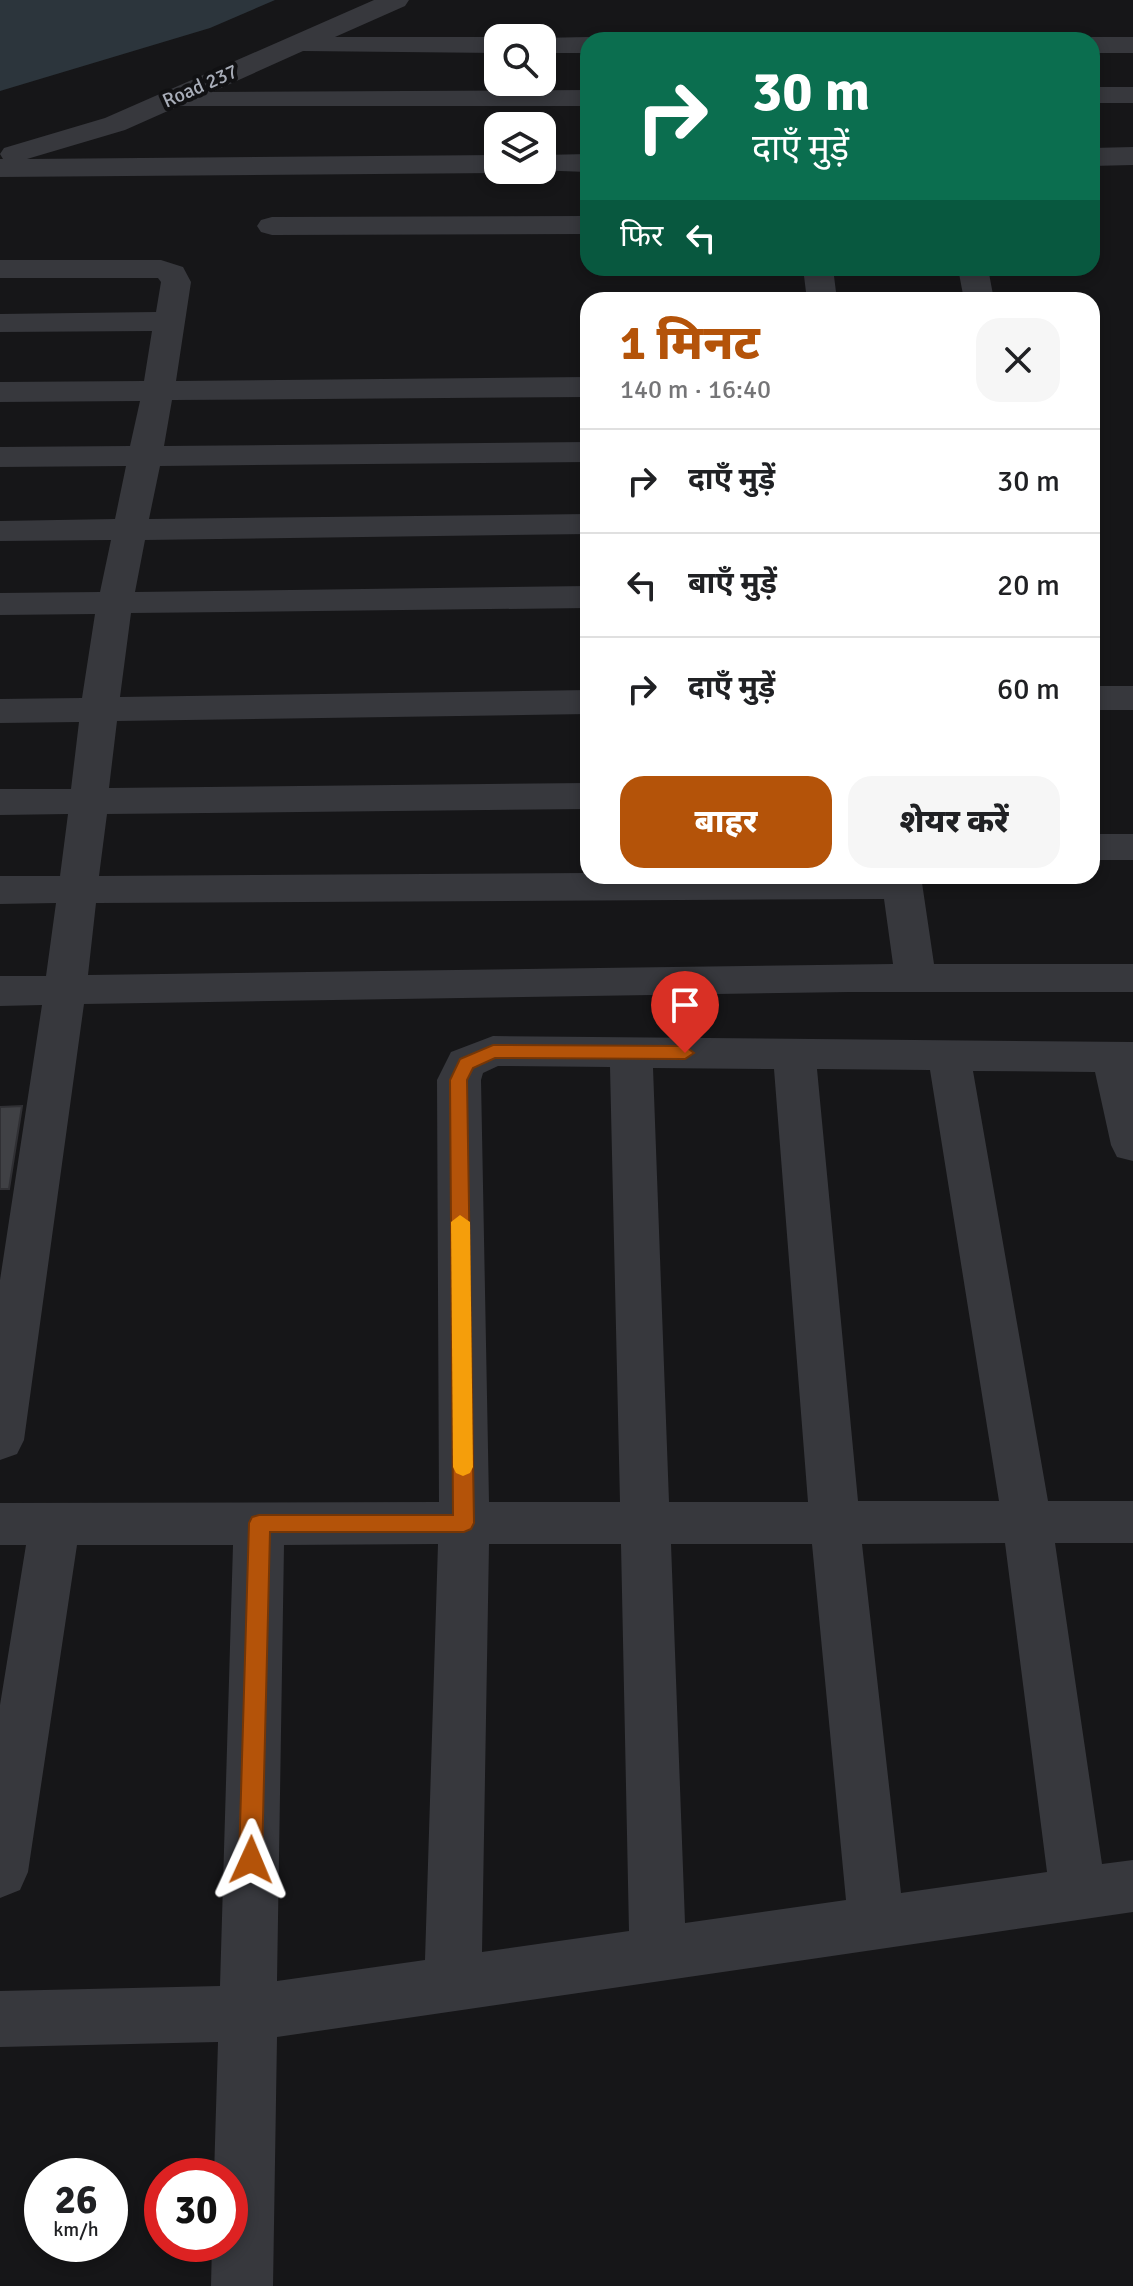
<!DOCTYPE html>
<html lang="hi">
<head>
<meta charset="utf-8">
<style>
  :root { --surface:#fff; --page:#f6f6f6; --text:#202124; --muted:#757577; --line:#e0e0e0; --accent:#b45309 }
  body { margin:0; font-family:Signika,"Noto Sans Devanagari",sans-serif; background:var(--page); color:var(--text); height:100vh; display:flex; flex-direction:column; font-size:30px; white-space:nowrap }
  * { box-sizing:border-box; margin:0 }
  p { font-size:26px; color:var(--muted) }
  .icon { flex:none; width:44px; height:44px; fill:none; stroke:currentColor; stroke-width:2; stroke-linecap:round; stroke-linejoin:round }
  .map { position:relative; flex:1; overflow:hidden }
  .drawer { position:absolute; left:580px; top:292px; width:520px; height:592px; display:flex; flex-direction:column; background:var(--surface); border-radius:24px; box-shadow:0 4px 12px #0003 }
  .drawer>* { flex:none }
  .banner { position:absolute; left:580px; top:32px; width:520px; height:244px; border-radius:24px; box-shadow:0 4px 12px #0003; background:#0b6e4f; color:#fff; overflow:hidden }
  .controls { position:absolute; left:484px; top:24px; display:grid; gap:16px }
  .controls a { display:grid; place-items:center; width:72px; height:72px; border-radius:16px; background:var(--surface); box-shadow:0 4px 12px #0003; font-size:40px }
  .speed { position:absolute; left:24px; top:2158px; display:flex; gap:16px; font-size:40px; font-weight:700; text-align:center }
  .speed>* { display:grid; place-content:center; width:104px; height:104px; border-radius:50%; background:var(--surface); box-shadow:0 4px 12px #0003; line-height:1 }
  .speed small { font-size:20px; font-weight:400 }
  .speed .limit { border:12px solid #d22; background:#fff; color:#111 }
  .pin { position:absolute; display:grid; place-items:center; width:68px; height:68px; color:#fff; margin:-82px -34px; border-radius:50% 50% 50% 0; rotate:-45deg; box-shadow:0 0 8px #0007 }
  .pin .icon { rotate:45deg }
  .me { position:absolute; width:88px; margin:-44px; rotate:1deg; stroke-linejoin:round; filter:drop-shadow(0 0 6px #0008) }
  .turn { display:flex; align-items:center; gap:28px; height:168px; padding:0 40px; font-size:36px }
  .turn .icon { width:104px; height:104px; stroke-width:2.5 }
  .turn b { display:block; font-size:56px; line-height:68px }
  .then { display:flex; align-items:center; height:76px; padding:0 40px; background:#0003; gap:16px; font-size:30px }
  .round { display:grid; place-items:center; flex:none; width:84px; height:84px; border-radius:24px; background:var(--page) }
  .head { display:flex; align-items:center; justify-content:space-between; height:136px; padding:0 40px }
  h1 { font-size:48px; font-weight:800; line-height:60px; color:var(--accent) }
  .cta { display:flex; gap:16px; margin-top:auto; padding:16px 40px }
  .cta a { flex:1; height:92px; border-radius:24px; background:var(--accent); color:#fff; font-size:32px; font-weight:800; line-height:92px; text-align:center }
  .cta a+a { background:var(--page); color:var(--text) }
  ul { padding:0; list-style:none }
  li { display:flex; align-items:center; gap:24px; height:104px; padding:0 40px; border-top:2px solid var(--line) }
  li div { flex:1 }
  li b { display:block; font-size:30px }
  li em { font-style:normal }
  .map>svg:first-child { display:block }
  .water { fill:#2c353c }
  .building { fill:#404145; stroke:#303034; stroke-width:2 }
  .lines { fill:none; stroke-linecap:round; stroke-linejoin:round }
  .minor { fill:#37383d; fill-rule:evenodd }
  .route { fill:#b45309; stroke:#753606; stroke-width:2 }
  .slow { fill:#f59e0b }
  .labels { text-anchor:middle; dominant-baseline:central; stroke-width:8; stroke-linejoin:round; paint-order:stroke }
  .far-street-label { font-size:20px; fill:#a8adb8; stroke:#111113 }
</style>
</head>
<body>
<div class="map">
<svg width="1133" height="2286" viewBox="0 0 1133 2286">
  <rect width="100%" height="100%" fill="#161618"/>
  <!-- water -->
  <path class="water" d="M 0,0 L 275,0 L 210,28 L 0,91 Z"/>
  <!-- building -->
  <path class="building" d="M 22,1106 L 9,1189 L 0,1189 L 0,1107 Z"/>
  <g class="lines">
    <!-- minor -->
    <path class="minor" d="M 374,0 L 409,0 L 405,6 L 335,37 L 498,37 L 502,38 L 498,38 L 498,53 L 303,51 L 212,92 L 588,90 L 588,106 L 179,106 L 125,130 L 27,159 L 498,155 L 498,170 L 508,170 L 498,173 L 0,177 L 0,159 L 3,159 L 0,154 L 4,148 L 105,118 Z
      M 588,37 L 598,40 L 588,40 L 588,53 L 542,53 L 542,38 L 538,38 Z
      M 1092,37 L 1133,37 L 1133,53 L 1092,53 L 1092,40 L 1082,40 Z
      M 1092,87 L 1133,87 L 1133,103 L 1092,103 Z
      M 1133,147 L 1133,165 L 1092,166 L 1092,148 Z
      M 588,154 L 588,172 L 532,170 L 542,170 L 542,155 Z
      M 588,216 L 588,234 L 272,235 L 261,232 L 257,226 L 261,220 L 272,217 Z
      M 0,260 L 161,260 L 183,267 L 191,282 L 176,381 L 588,377 L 588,397 L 172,400 L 164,446 L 588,442 L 588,462 L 160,466 L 149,519 L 588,514 L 588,534 L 145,540 L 135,592 L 588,586 L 588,608 L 131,613 L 120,697 L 588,690 L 588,714 L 117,721 L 109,788 L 588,783 L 588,809 L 107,814 L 99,876 L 588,873 L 588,876 L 921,876 L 934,964 L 1133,964 L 1133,992 L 849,992 L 84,1004 L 24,1440 L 17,1454 L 0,1460 L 0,1280 L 42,1005 L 0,1006 L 0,976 L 46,976 L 56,903 L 0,904 L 0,876 L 60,876 L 68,814 L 0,815 L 0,789 L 71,789 L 79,722 L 0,723 L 0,699 L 82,698 L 95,614 L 0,615 L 0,593 L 100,592 L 111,540 L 0,541 L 0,521 L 115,519 L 126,466 L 0,467 L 0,447 L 130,446 L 140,401 L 0,402 L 0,382 L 144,381 L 152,331 L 0,332 L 0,314 L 156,312 L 161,282 L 158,278 L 0,278 ZM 884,899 L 893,964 L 88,975 L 96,903 Z
      M 803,268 L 833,268 L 837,300 L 807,300 Z
      M 958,268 L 988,268 L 994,300 L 964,300 Z
      M 1092,686 L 1133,686 L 1133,710 L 1092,710 Z
      M 1092,834 L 1133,834 L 1133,860 L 1092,860 Z
      M 493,1036 L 1133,1042 L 1133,1161 L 1117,1157 L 1111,1145 L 1095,1072 L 973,1071 L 1048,1501 L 1133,1501 L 1133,1543 L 1055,1543 L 1102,1864 L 1133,1860 L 1133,1912 L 277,2037 L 273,2286 L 211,2286 L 212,2244 L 230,2244 L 230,2176 L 214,2176 L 218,2042 L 0,2047 L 0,1991 L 220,1986 L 233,1545 L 77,1545 L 28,1872 L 20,1890 L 0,1898 L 0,1705 L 26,1545 L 0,1545 L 0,1503 L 439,1502 L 437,1080 L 451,1052 ZM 498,1066 L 610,1067 L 620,1502 L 489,1502 L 481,1080 L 483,1073 ZM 653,1068 L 774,1069 L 808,1502 L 669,1502 ZM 817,1069 L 930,1070 L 999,1501 L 858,1501 ZM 1005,1543 L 1047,1872 L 901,1893 L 862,1544 ZM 438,1544 L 425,1960 L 277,1981 L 284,1545 ZM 489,1544 L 621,1544 L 629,1931 L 482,1952 ZM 671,1544 L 812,1544 L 846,1900 L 685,1923 Z"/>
  </g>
  <!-- route -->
  <path class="route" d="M 493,1045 L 685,1046 L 694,1053 L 685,1059 L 495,1058 L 473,1068 L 467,1080 L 474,1523 L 471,1529 L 464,1532 L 270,1532 L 262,1860 L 259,1867 L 251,1870 L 243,1867 L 239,1860 L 249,1523 L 252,1517 L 259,1515 L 453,1515 L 450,1080 L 460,1059 Z"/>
  <!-- slow -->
  <path class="slow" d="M 460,1215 L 470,1222 L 473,1467 L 470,1473 L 463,1476 L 456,1473 L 453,1467 L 451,1222 Z"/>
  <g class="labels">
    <!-- far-street labels -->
    <g class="far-street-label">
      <text transform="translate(200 86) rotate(-24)">Road 237</text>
    </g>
  </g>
</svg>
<div class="controls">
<a><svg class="icon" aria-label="search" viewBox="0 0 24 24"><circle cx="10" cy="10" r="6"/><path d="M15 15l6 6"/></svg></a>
<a><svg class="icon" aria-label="layers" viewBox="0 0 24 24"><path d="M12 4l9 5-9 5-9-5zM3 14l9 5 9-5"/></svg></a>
</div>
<div class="speed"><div>26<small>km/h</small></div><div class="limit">30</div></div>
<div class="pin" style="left:685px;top:1053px;background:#d93025"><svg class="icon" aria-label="arrive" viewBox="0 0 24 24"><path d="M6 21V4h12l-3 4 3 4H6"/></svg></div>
<svg class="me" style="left:251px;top:1860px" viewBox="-20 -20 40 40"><path d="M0-17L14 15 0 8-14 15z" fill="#b45309" stroke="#fff" stroke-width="4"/></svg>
<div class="banner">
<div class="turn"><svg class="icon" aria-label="right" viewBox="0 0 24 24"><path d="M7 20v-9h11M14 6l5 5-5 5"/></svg><div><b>30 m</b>दाएँ मुड़ें</div></div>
<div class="then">फिर<svg class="icon" aria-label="left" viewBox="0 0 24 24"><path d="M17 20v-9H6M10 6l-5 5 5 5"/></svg></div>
</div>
<section class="drawer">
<div class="head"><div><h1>1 मिनट</h1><p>140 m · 16:40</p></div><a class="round"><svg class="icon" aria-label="close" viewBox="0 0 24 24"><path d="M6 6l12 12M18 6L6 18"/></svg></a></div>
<ul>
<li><svg class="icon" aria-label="right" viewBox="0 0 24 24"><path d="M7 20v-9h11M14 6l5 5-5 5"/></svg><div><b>दाएँ मुड़ें</b></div><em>30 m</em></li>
<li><svg class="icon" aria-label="left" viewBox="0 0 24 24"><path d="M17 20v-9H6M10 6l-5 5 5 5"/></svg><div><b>बाएँ मुड़ें</b></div><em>20 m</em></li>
<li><svg class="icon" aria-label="right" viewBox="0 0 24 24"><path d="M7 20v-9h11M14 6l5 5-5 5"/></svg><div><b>दाएँ मुड़ें</b></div><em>60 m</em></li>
</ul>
<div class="cta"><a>बाहर</a><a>शेयर करें</a></div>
</section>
</div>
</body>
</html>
